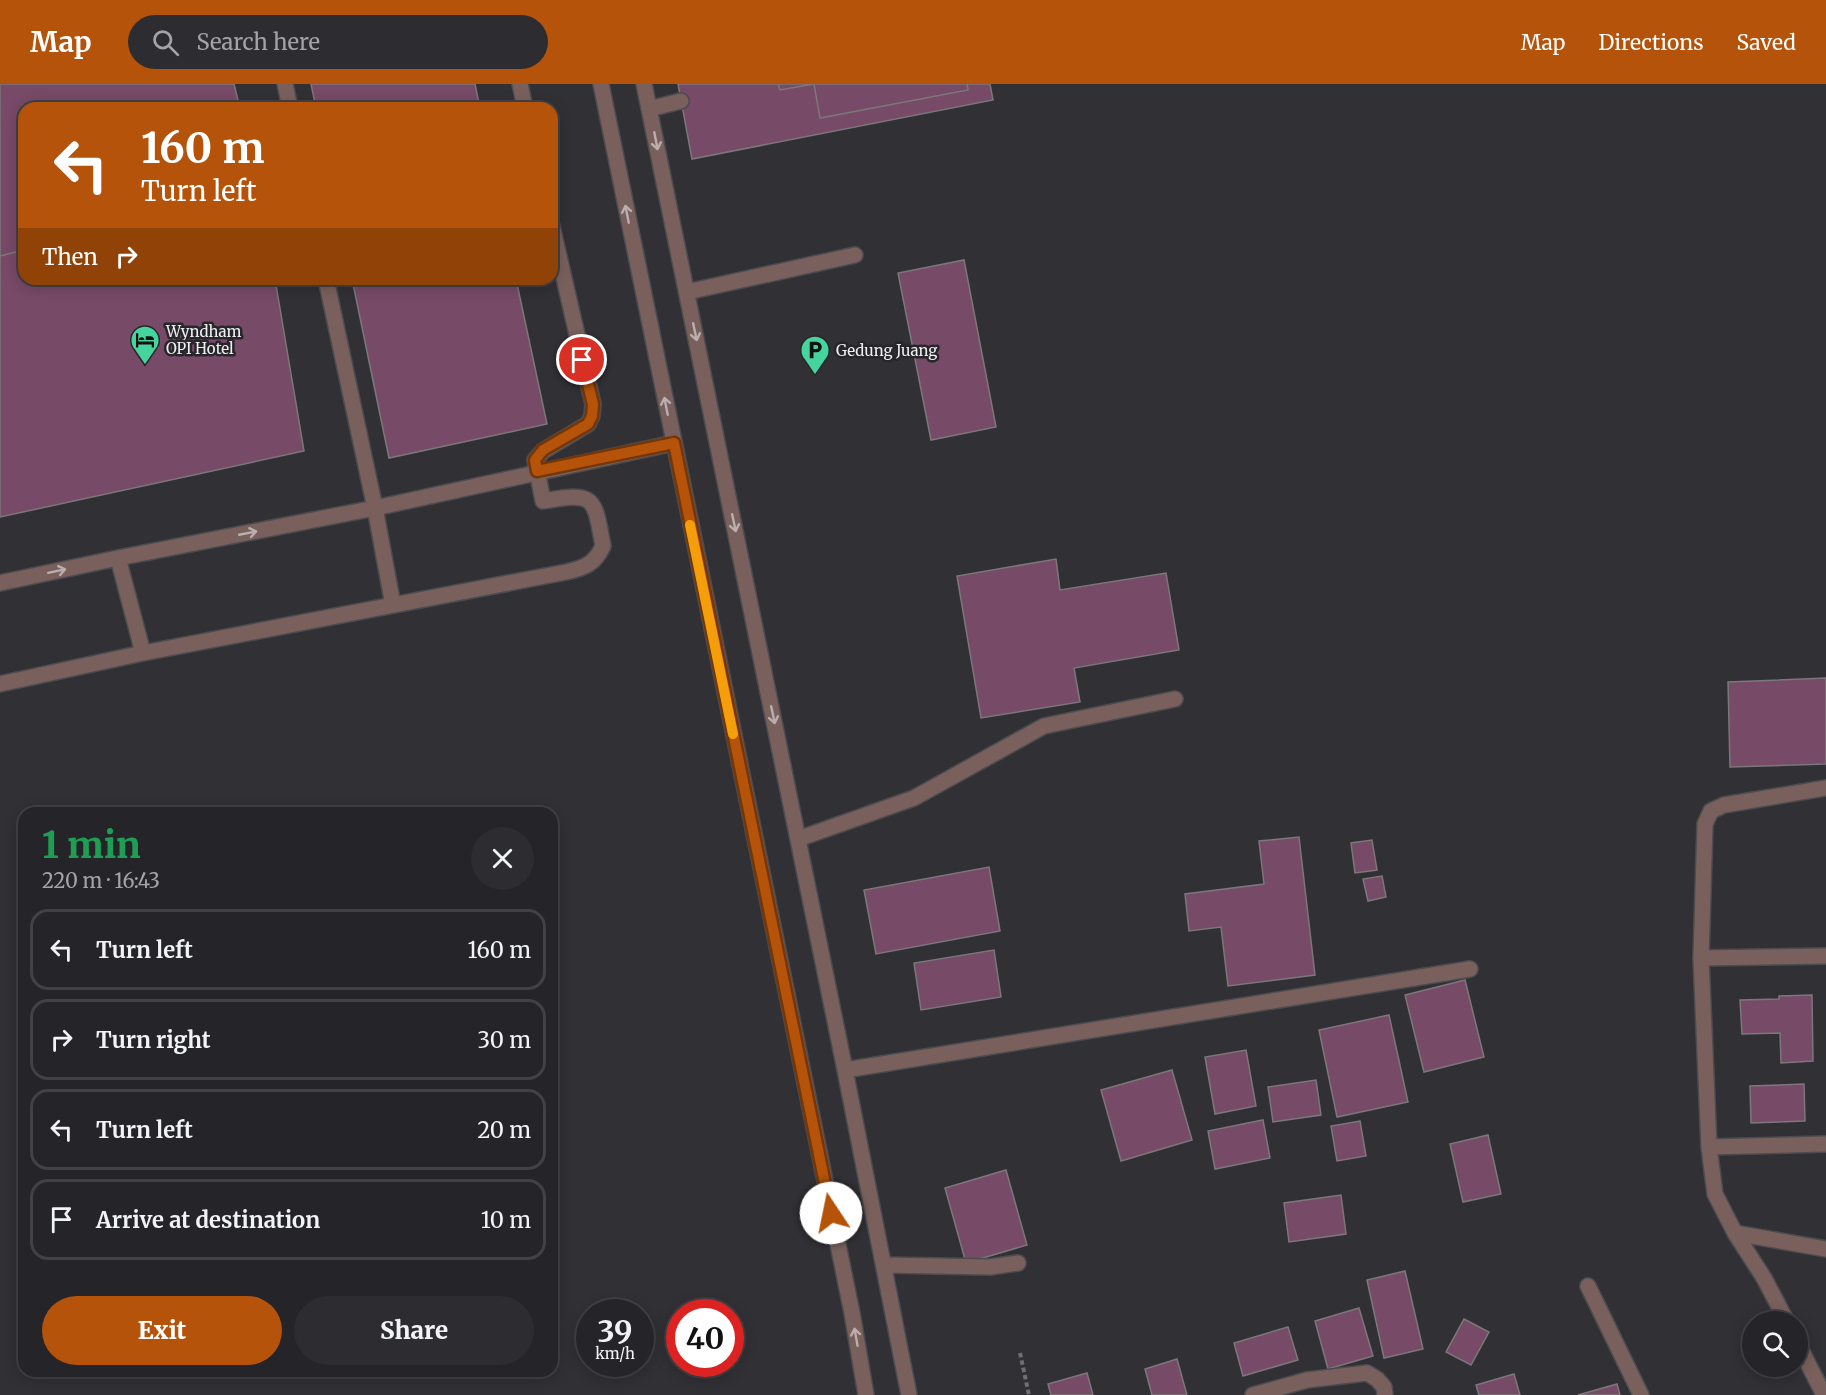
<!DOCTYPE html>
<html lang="en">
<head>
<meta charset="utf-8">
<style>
  :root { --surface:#252428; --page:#2d2c30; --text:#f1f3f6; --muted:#a3a4a8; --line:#424145; --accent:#b45309 }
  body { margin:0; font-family:Merriweather,serif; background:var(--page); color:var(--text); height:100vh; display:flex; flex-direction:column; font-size:22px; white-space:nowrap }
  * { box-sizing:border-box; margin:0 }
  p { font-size:20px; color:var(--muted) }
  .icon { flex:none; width:33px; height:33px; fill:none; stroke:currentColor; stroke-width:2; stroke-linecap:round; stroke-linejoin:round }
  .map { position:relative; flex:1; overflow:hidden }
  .drawer { position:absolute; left:18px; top:723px; width:540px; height:570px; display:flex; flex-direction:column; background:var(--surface); border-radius:18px; box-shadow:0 3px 15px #0003,0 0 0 2px var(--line) }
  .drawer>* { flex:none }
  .guide { position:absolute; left:18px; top:18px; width:540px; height:183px; border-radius:18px; box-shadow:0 3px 15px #0003,0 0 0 2px var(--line); background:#b45309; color:#fff; overflow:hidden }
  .controls { position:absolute; left:1742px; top:1227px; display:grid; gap:12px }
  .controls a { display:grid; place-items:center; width:66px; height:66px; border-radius:50%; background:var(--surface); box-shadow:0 3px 15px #0003,0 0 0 2px var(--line); font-size:30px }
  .speed { position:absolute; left:576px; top:1215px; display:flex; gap:12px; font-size:30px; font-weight:700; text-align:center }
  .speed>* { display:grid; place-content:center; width:78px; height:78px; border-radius:50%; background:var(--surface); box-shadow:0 3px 15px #0003,0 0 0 2px var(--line); line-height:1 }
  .speed small { font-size:15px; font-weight:400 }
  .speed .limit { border:9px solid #d22; background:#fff; color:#111 }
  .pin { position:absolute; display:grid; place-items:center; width:51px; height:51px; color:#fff; margin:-26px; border:3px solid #fff; border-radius:50%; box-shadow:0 2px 6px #0007 }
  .me { position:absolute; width:66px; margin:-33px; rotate:349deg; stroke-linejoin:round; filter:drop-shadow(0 0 4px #0008) }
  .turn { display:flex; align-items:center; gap:21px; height:126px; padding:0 24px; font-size:27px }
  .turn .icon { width:78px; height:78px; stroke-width:2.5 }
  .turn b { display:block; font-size:42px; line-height:51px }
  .then { display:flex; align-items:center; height:57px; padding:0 24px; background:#0003; gap:12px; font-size:22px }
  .round { display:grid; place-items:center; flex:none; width:63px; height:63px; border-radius:32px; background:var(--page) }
  .summary { display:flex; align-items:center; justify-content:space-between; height:102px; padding:0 24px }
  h1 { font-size:36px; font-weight:800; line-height:45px; color:#1e9e55 }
  .primary-button { display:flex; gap:12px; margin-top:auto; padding:12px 24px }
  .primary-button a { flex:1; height:69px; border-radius:36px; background:var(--accent); color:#fff; font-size:24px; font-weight:800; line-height:69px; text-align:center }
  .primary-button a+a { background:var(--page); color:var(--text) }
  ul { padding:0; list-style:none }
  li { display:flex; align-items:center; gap:18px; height:81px; margin:0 12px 9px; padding:0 12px; border:3px solid var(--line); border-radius:18px }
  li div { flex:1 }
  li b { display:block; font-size:22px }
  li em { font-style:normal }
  header { display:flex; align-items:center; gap:36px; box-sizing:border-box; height:84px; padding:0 30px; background:var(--accent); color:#fff }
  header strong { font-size:28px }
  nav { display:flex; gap:33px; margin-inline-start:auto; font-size:21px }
  .search { width:420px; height:54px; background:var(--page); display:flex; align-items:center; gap:15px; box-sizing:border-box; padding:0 21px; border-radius:33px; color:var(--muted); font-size:22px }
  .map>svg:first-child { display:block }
  .building { fill:#774a68; stroke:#7c777a; stroke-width:1.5 }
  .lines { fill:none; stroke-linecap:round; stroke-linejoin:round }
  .minor-casing { stroke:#4c4b4f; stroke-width:18 }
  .path { stroke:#6f6e72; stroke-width:4; stroke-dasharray:4.5 3; stroke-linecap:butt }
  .minor { stroke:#79605c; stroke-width:15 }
  .oneway { stroke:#baaeae }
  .route-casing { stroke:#753606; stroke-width:15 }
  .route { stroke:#b45309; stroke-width:10 }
  .slow { stroke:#f59e0b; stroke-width:10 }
  .labels { text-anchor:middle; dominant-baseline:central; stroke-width:5; stroke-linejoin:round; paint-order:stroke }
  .poi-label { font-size:15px; fill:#efeef1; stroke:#27262b; text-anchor:start }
</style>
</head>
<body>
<header>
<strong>Map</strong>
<div class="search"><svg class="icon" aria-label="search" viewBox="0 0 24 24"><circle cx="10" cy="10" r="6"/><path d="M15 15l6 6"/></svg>Search here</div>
<nav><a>Map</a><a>Directions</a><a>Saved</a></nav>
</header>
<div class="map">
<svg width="1826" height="1311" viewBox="0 0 1826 1311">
  <rect width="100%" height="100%" fill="#313035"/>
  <!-- building -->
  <path class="building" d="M 0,0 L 234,0 L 240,24 L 24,24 L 24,166 L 0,172 Z
    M 311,0 L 475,0 L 480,24 L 316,24 Z
    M 678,0 L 990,0 L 993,16 L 692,75 Z
    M 778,0 L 967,0 L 968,6 L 820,34 L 814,0 L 780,6 Z
    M 24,166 L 24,195 L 275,195 L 304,367 L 0,433 L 0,172 Z
    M 964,176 L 996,343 L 931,356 L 898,189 Z
    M 352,195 L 516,195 L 547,340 L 389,374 Z
    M 1056,475 L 1060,506 L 1166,489 L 1179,566 L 1074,584 L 1080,618 L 981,634 L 957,492 Z
    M 1826,594 L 1826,680 L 1730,683 L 1728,598 Z
    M 1299,753 L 1315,891 L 1228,902 L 1221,843 L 1189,847 L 1185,810 L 1264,800 L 1259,757 Z
    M 1372,756 L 1377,786 L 1355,789 L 1351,759 Z
    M 989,783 L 1000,847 L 876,870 L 864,806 Z
    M 1382,792 L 1386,813 L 1368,817 L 1363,795 Z
    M 994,866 L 1001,913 L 921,926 L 914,879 Z
    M 1465,896 L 1484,973 L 1424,988 L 1405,911 Z
    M 1812,911 L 1813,977 L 1781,979 L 1780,949 L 1742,950 L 1740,916 L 1779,915 L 1779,912 Z
    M 1389,931 L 1408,1018 L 1337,1033 L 1319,946 Z
    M 1246,966 L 1256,1022 L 1215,1030 L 1205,973 Z
    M 1172,986 L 1192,1056 L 1121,1077 L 1101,1006 Z
    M 1316,996 L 1321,1031 L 1273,1038 L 1268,1003 Z
    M 1804,1000 L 1805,1037 L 1751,1039 L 1750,1002 Z
    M 1263,1036 L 1270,1074 L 1215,1085 L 1208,1047 Z
    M 1360,1037 L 1366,1072 L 1337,1077 L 1331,1042 Z
    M 1488,1051 L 1501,1110 L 1463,1118 L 1450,1060 Z
    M 1006,1086 L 1027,1161 L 966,1179 L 945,1104 Z
    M 1341,1111 L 1346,1150 L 1289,1158 L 1284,1119 Z
    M 1405,1187 L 1423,1265 L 1384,1274 L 1367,1196 Z
    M 1359,1224 L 1373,1272 L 1328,1285 L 1315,1237 Z
    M 1464,1235 L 1489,1248 L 1471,1281 L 1446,1268 Z
    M 1288,1243 L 1298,1276 L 1243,1292 L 1234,1259 Z
    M 1177,1275 L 1187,1311 L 1152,1311 L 1145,1285 Z
    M 1087,1289 L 1093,1311 L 1051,1311 L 1048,1300 Z
    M 1514,1290 L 1520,1311 L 1479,1311 L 1476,1301 Z
    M 1617,1300 L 1620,1311 L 1578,1311 Z"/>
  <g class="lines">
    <!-- minor casing -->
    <g class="minor-casing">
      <path id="minor" d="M 285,0 L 290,24
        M 520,0 L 525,24
        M 601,0 L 852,1229 L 866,1311
        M 644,0 L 845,986 L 909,1311
        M 649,25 L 681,17
        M 326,195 L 375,424 L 393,521
        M 687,208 L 855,171
        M 118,474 L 143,569
        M 0,499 L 118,474 L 375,424 L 674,359
        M 0,600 L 143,569 L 566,488 C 584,484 595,480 603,462 C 594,412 595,408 543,417 L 535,376 L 543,367 L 588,340 L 592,332 L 593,320 L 552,142
        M 798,755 L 914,714 L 1044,642 L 1175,615
        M 1701,874 L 1826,872
        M 845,986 L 1470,885
        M 1709,1063 L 1826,1060
        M 1735,1149 L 1826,1165
        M 884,1181 L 990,1183 L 1018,1179
        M 1588,1202 L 1641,1311
        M 1787,1238 L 1764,1194 L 1735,1149 L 1715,1110 L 1709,1063 L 1701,874 L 1705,740 L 1711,727 L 1724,721 L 1826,704
        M 1797,1258 L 1824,1311
        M 1253,1311 L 1307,1296 L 1367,1289 L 1377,1295 L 1384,1303 L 1385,1311"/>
    </g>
    <!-- path -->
    <path class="path" d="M 1020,1269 L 1029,1311"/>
    <!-- minor -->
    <use href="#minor" class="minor"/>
  </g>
  <!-- one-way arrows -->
  <defs><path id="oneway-shaft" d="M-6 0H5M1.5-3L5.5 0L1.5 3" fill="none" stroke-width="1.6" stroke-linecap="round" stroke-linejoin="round" transform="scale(1.5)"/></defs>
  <g class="oneway">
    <use href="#oneway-shaft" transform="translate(656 57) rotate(79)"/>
    <use href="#oneway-shaft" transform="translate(627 130) rotate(-101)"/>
    <use href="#oneway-shaft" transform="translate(695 248) rotate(78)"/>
    <use href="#oneway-shaft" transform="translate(666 322) rotate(-101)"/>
    <use href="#oneway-shaft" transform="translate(734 439) rotate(78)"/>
    <use href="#oneway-shaft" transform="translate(248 449) rotate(-11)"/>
    <use href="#oneway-shaft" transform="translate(57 487) rotate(-12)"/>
    <use href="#oneway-shaft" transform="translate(773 631) rotate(78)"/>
    <use href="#oneway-shaft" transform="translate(856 1253) rotate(-100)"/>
  </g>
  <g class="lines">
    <!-- route casing -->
    <g class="route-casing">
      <path id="route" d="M 582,276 L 593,320 L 592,332 L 588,340 L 543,366 L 535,376 L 537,387 L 674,359 L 831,1129"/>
    </g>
    <!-- route -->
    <use href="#route" class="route"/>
    <!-- slow -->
    <path class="slow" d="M 690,441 L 733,650"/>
  </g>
  <!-- icons -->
  <defs>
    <g id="hotel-pin" transform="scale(1.5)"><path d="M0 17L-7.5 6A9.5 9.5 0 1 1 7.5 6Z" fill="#46d49e" stroke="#27262b"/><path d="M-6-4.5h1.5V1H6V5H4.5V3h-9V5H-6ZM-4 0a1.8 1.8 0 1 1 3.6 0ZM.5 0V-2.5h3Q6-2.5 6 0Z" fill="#111"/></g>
    <g id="parking-pin" transform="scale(1.5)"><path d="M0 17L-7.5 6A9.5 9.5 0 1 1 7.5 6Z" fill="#46d49e" stroke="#27262b"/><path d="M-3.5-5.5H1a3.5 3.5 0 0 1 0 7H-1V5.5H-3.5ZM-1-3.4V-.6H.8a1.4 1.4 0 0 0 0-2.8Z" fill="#111"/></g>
  </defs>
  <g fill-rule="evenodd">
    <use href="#hotel-pin" x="145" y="256"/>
    <use href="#parking-pin" x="815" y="266"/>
  </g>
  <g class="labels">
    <!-- poi labels -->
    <g class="poi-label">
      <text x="166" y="247">Wyndham<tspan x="166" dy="17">OPI Hotel</tspan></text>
      <text x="836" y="266">Gedung Juang</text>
    </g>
  </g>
</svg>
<div class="controls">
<a><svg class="icon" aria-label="search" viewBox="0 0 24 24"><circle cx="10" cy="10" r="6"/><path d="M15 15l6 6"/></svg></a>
</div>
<div class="speed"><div>39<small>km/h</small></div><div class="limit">40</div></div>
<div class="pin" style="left:582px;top:276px;background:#d93025"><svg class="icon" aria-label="arrive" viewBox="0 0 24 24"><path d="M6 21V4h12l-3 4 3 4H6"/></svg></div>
<svg class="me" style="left:831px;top:1129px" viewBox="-20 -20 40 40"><circle r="19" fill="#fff"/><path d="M0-13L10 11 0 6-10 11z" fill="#b45309"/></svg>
<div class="guide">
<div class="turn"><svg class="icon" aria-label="left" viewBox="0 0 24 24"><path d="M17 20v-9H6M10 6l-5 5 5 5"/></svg><div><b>160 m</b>Turn left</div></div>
<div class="then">Then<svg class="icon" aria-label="right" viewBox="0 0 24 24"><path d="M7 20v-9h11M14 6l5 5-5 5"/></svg></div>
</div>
<section class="drawer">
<div class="summary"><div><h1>1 min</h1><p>220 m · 16:43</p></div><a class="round"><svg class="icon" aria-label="close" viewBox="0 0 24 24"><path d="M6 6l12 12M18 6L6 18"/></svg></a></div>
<ul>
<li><svg class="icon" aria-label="left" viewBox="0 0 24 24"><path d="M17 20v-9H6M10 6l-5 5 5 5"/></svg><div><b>Turn left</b></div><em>160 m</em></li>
<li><svg class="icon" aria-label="right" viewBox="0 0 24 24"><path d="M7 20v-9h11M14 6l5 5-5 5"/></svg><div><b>Turn right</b></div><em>30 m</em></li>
<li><svg class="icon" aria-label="left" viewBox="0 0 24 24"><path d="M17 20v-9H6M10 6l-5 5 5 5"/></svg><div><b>Turn left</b></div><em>20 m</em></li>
<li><svg class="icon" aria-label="arrive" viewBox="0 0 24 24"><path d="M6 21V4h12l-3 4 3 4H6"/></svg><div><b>Arrive at destination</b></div><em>10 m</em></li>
</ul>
<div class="primary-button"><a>Exit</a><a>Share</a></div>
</section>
</div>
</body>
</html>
